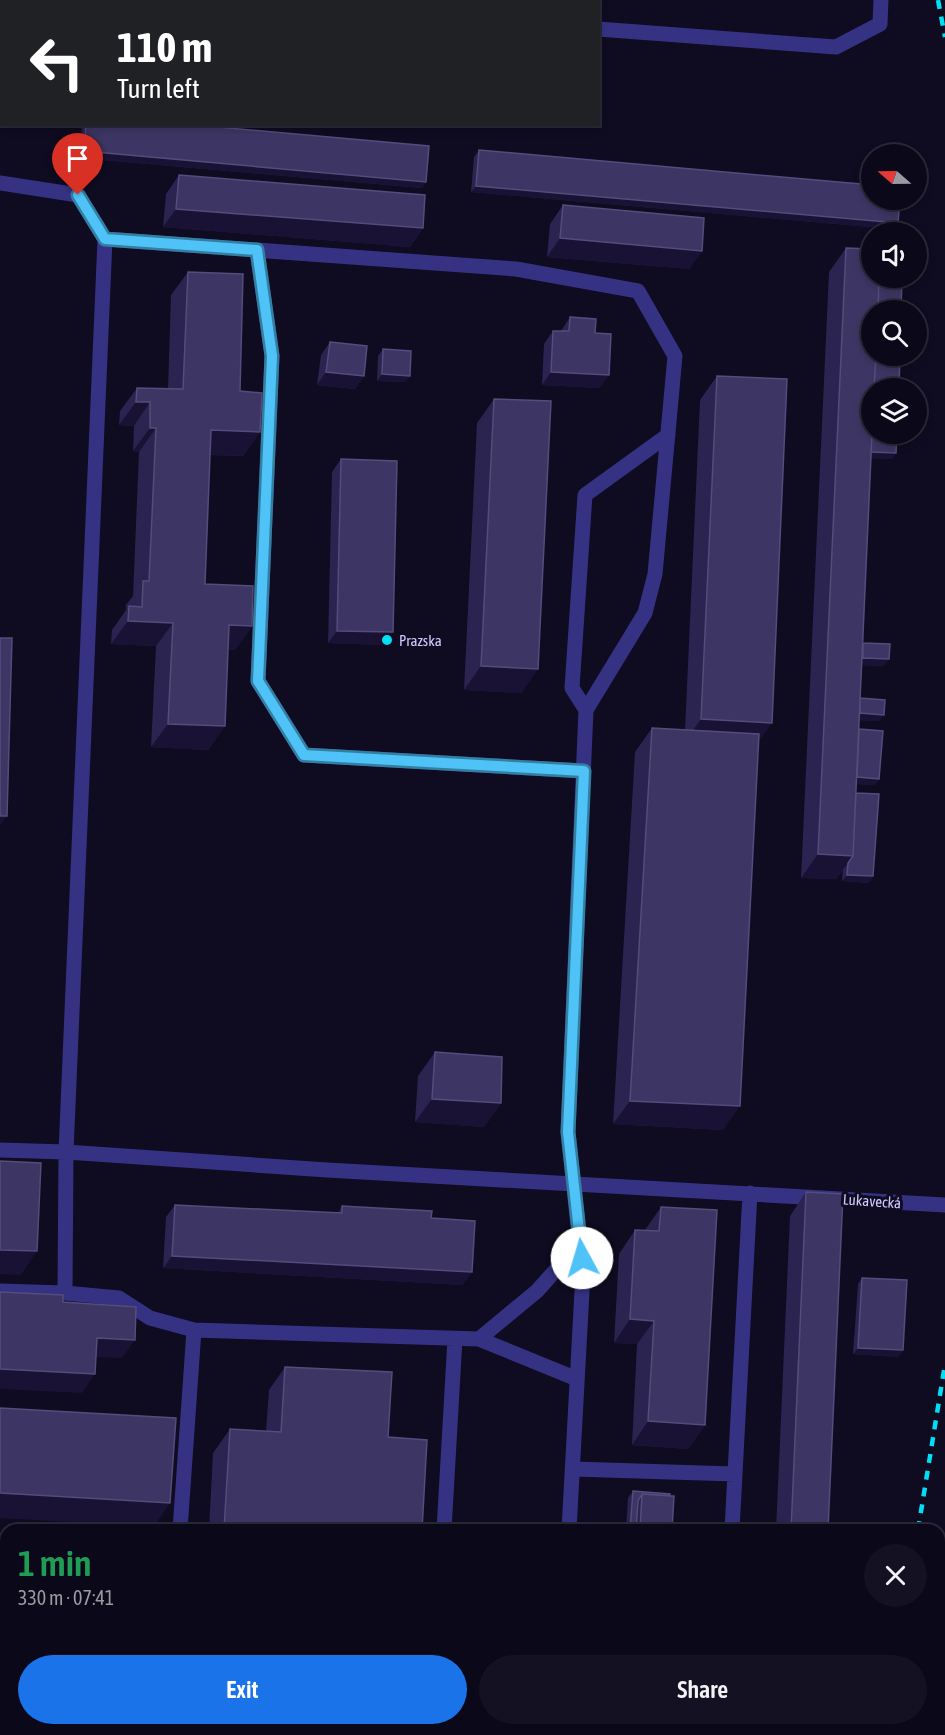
<!DOCTYPE html>
<html lang="en">
<head>
<meta charset="utf-8">
<style>
  :root { --surface:#0b0819; --page:#141122; --text:#f1f3f6; --muted:#9a9aa2; --line:#2b2938; --accent:#1a73e8 }
  body { margin:0; font-family:"Asap Condensed",sans-serif; background:var(--page); color:var(--text); height:100vh; display:flex; flex-direction:column; font-size:22px; white-space:nowrap }
  * { box-sizing:border-box; margin:0 }
  p { font-size:20px; color:var(--muted) }
  .icon { flex:none; width:33px; height:33px; fill:none; stroke:currentColor; stroke-width:2; stroke-linecap:round; stroke-linejoin:round }
  .map { position:relative; flex:1; overflow:hidden }
  .sheet { position:absolute; left:0px; top:1524px; width:945px; height:212px; display:flex; flex-direction:column; background:var(--surface); border-radius:18px 18px 0 0; box-shadow:0 3px 9px #0003,0 0 0 2px var(--line) }
  .sheet>* { flex:none }
  .banner { position:absolute; left:0px; top:0px; width:600px; height:126px; box-shadow:0 3px 9px #0003,0 0 0 2px var(--line); background:#202124; color:#fff; overflow:hidden }
  .needle { width:39px; rotate:290deg }
  .fabs { position:absolute; left:861px; top:144px; display:grid; gap:12px }
  .fabs a { display:grid; place-items:center; width:66px; height:66px; border-radius:50%; background:var(--surface); box-shadow:0 3px 9px #0003,0 0 0 2px var(--line); font-size:30px }
  .pin { position:absolute; display:grid; place-items:center; width:51px; height:51px; color:#fff; margin:-62px -26px; border-radius:50% 50% 50% 0; rotate:-45deg; box-shadow:0 0 6px #0007 }
  .pin .icon { rotate:45deg }
  .me { position:absolute; width:66px; margin:-33px; rotate:354deg; stroke-linejoin:round; filter:drop-shadow(0 0 4px #0008) }
  .turn { display:flex; align-items:center; gap:21px; height:126px; padding:0 18px; font-size:27px }
  .turn .icon { width:78px; height:78px; stroke-width:2.5 }
  .turn b { display:block; font-size:42px; line-height:51px }
  .round { display:grid; place-items:center; flex:none; width:63px; height:63px; border-radius:32px; background:var(--page) }
  .headline { display:flex; align-items:center; justify-content:space-between; height:102px; padding:0 18px }
  h1 { font-size:36px; font-weight:600; line-height:45px; color:#1e9e55 }
  .cta { display:flex; gap:12px; margin-top:auto; padding:12px 18px }
  .cta a { flex:1; height:69px; border-radius:36px; background:var(--accent); color:#fff; font-size:24px; font-weight:600; line-height:69px; text-align:center }
  .cta a+a { background:var(--page); color:var(--text) }
  .map>svg:first-child { display:block }
  .lines { fill:none; stroke-linecap:round; stroke-linejoin:round }
  .minor { stroke:#353283; stroke-width:15 }
  .rail { stroke:#00dff6; stroke-width:4.5; stroke-dasharray:9 8; stroke-linecap:butt }
  .wall { fill:#2b2350 }
  .shaded-wall { fill:#191235 }
  .building { fill:#3d3563; stroke:#544c7b; stroke-width:1.5 }
  .route-casing { stroke:#337fa1; stroke-width:15 }
  .route { stroke:#4fc3f7; stroke-width:10 }
  .poi-dot { fill:#00dff6; stroke:#0f0b21; stroke-width:2 }
  .labels { text-anchor:middle; dominant-baseline:central; stroke-width:6; stroke-linejoin:round; paint-order:stroke }
  .poi-label { font-size:15px; fill:#d0cbff; stroke:#0f0b21; text-anchor:start }
  .street-label { font-size:15px; fill:#d0cbff; stroke:#0f0b21 }
</style>
</head>
<body>
<div class="map">
<svg width="945" height="1735" viewBox="0 0 945 1735">
  <rect width="100%" height="100%" fill="#0f0b21"/>
  <g class="lines">
    <!-- minor -->
    <path class="minor" d="M 488,0 L 489,2
      M 598,29 L 836,47 L 880,24 L 881,0
      M 0,183 L 78,195 L 105,239 L 516,269 L 638,291 L 675,356 L 655,574 L 645,613 L 586,710 L 568,1132 L 583,1273 L 569,1530
      M 105,239 L 66,1152 L 65,1293 L 119,1298 L 150,1318 L 194,1330 L 479,1339 L 577,1379
      M 257,250 L 272,355 L 258,681 L 304,755 L 584,771
      M 586,710 L 572,688 L 585,495 L 668,435
      M 0,1150 L 66,1152 L 327,1170 L 945,1205
      M 0,1291 L 65,1293
      M 479,1339 L 537,1291 L 580,1243
      M 573,1469 L 735,1474
      M 180,1530 L 194,1330
      M 444,1530 L 455,1339
      M 732,1530 L 750,1193
      M 0,1573 L 6,1573
      M 432,1735 L 432,1730
      M 558,1735 L 558,1730
      M 721,1735 L 721,1730"/>
    <!-- rail -->
    <path class="rail" d="M 938,0 L 945,37
      M 918,1530 L 945,1364
      M 902,1735 L 903,1730"/>
  </g>
  <!-- wall -->
  <path class="wall" d="M 82,124 L 185,124 L 426,182 L 422,188 L 79,158 Z
    M 479,150 L 893,229 L 471,192 L 474,157 Z
    M 179,175 L 423,228 L 410,247 L 163,227 L 166,194 Z
    M 563,205 L 702,251 L 689,269 L 547,257 L 550,224 Z
    M 846,248 L 872,310 L 872,356 L 896,453 L 892,459 L 871,458 L 863,644 L 884,666 L 862,665 L 860,698 L 879,721 L 859,720 L 859,729 L 875,785 L 856,784 L 856,793 L 873,876 L 869,883 L 842,881 L 843,870 L 836,879 L 801,878 L 829,272 Z
    M 188,272 L 240,391 L 260,432 L 243,456 L 210,455 L 205,584 L 252,626 L 235,650 L 228,650 L 225,726 L 208,750 L 151,747 L 156,646 L 111,644 L 112,630 L 126,610 L 126,605 L 133,596 L 139,452 L 133,451 L 134,426 L 119,425 L 120,411 L 137,388 L 168,389 L 171,295 Z
    M 570,317 L 595,333 L 600,388 L 542,385 L 544,344 L 553,331 L 561,331 Z
    M 330,342 L 364,376 L 355,389 L 317,385 L 321,355 Z
    M 383,349 L 410,376 L 405,382 L 377,381 L 378,356 Z
    M 717,376 L 759,741 L 723,1130 L 613,1124 L 635,752 L 652,728 L 685,730 L 700,400 Z
    M 494,399 L 522,693 L 464,690 L 477,423 Z
    M 341,459 L 384,645 L 328,643 L 332,472 Z
    M 435,1052 L 501,1103 L 484,1127 L 415,1122 L 418,1076 Z
    M 806,1192 L 828,1530 L 776,1530 L 790,1216 Z
    M 175,1205 L 338,1213 L 342,1206 L 431,1218 L 463,1285 L 163,1268 L 166,1217 Z
    M 661,1207 L 705,1425 L 688,1449 L 632,1445 L 637,1344 L 614,1343 L 619,1254 L 635,1230 L 645,1230 Z
    M 862,1278 L 903,1350 L 898,1357 L 853,1354 L 858,1284 Z
    M 285,1367 L 388,1437 L 422,1530 L 209,1530 L 213,1453 L 230,1429 L 266,1431 L 269,1390 Z
    M 633,1491 L 670,1494 L 672,1530 L 626,1530 L 628,1498 Z
    M 248,1730 L 378,1730 L 374,1735 L 247,1735 Z
    M 612,1730 L 676,1730 L 676,1735 L 612,1735 Z
    M 767,1730 L 819,1730 L 818,1735 L 766,1735 Z"/>
  <!-- shaded-wall -->
  <path class="shaded-wall" d="M 0,0 L 65,0 L 64,2 L 2,2 L 2,13 L 0,13 Z
    M 193,0 L 332,0 L 331,2 L 217,2 Z
    M 84,151 L 426,182 L 422,188 L 79,158 Z
    M 476,186 L 898,223 L 893,229 L 471,192 Z
    M 176,209 L 423,228 L 410,247 L 163,227 Z
    M 560,238 L 702,251 L 689,269 L 547,257 Z
    M 326,372 L 364,376 L 355,389 L 317,385 Z
    M 551,372 L 609,375 L 600,388 L 542,385 Z
    M 382,374 L 410,376 L 405,382 L 377,381 Z
    M 136,402 L 150,402 L 134,426 L 119,425 Z
    M 150,428 L 156,428 L 139,452 L 133,451 Z
    M 211,430 L 260,432 L 243,456 L 195,454 Z
    M 870,452 L 896,453 L 892,459 L 865,458 Z
    M 128,621 L 173,623 L 156,646 L 111,644 Z
    M 229,625 L 252,626 L 235,650 L 212,649 Z
    M 337,631 L 393,632 L 384,645 L 328,643 Z
    M 863,658 L 889,659 L 884,666 L 858,665 Z
    M 481,666 L 538,669 L 522,693 L 464,690 Z
    M 858,713 L 884,715 L 879,721 L 853,720 Z
    M 701,719 L 772,723 L 755,747 L 684,743 Z
    M 168,724 L 225,726 L 208,750 L 151,747 Z
    M 854,777 L 879,779 L 875,785 L 849,784 Z
    M 0,816 L 7,816 L 0,826 Z
    M 818,854 L 853,856 L 836,879 L 801,878 Z
    M 847,875 L 873,876 L 869,883 L 842,881 Z
    M 432,1099 L 501,1103 L 484,1127 L 415,1122 Z
    M 630,1101 L 740,1106 L 723,1130 L 613,1124 Z
    M 0,1250 L 37,1251 L 21,1275 L 0,1274 Z
    M 172,1256 L 472,1272 L 463,1285 L 163,1268 Z
    M 630,1319 L 654,1321 L 637,1344 L 614,1343 Z
    M 97,1338 L 135,1340 L 122,1358 L 84,1357 Z
    M 858,1348 L 903,1350 L 898,1357 L 853,1354 Z
    M 0,1369 L 95,1374 L 82,1393 L 0,1389 Z
    M 648,1421 L 705,1425 L 688,1449 L 632,1445 Z
    M 0,1493 L 170,1503 L 154,1527 L 0,1518 Z
    M 252,1730 L 378,1730 L 374,1735 L 248,1735 Z"/>
  <!-- building -->
  <path class="building" d="M 86,124 L 185,124 L 429,146 L 426,182 L 84,151 Z
    M 479,150 L 872,185 L 872,200 L 900,200 L 898,223 L 476,186 Z
    M 179,175 L 425,195 L 423,228 L 176,209 Z
    M 563,205 L 704,218 L 702,251 L 560,238 Z
    M 846,248 L 872,249 L 872,278 L 879,278 L 878,310 L 872,310 L 872,356 L 876,356 L 874,388 L 872,388 L 872,434 L 853,856 L 818,854 Z
    M 188,272 L 243,274 L 240,391 L 262,393 L 260,432 L 211,430 L 205,584 L 253,586 L 252,626 L 229,625 L 225,726 L 168,724 L 173,623 L 128,621 L 129,606 L 142,607 L 143,581 L 149,581 L 156,428 L 150,428 L 150,402 L 136,402 L 137,388 L 183,389 Z
    M 879,278 L 902,278 L 901,310 L 878,310 Z
    M 570,317 L 596,319 L 595,333 L 611,334 L 609,375 L 551,372 L 553,331 L 569,331 Z
    M 330,342 L 367,346 L 364,376 L 326,372 Z
    M 383,349 L 411,351 L 410,376 L 382,374 Z
    M 876,356 L 900,357 L 899,388 L 874,388 Z
    M 717,376 L 787,379 L 772,723 L 701,719 Z
    M 494,399 L 551,401 L 538,669 L 481,666 Z
    M 872,434 L 897,434 L 896,453 L 871,452 Z
    M 341,459 L 397,461 L 393,632 L 337,631 Z
    M 0,638 L 12,638 L 7,816 L 0,816 Z
    M 863,643 L 890,644 L 889,659 L 863,658 Z
    M 860,698 L 885,700 L 884,715 L 860,713 Z
    M 652,728 L 759,734 L 740,1106 L 630,1101 Z
    M 859,729 L 883,731 L 879,779 L 857,777 Z
    M 856,793 L 879,794 L 873,876 L 847,875 L 848,863 L 853,856 Z
    M 435,1052 L 502,1057 L 501,1103 L 432,1099 Z
    M 0,1161 L 41,1163 L 37,1251 L 0,1250 Z
    M 806,1192 L 843,1194 L 828,1530 L 791,1530 Z
    M 175,1205 L 342,1213 L 342,1206 L 432,1211 L 431,1218 L 475,1221 L 472,1272 L 172,1256 Z
    M 661,1207 L 717,1210 L 705,1425 L 648,1421 L 654,1321 L 630,1319 L 635,1230 L 659,1231 Z
    M 862,1278 L 907,1280 L 903,1350 L 858,1348 Z
    M 0,1292 L 63,1295 L 63,1302 L 136,1307 L 135,1340 L 97,1338 L 95,1374 L 0,1369 Z
    M 285,1367 L 392,1372 L 388,1437 L 427,1440 L 422,1530 L 224,1530 L 230,1429 L 281,1432 Z
    M 0,1408 L 176,1418 L 170,1503 L 0,1493 Z
    M 633,1491 L 670,1494 L 670,1496 L 642,1494 L 638,1501 L 636,1530 L 630,1530 Z
    M 642,1494 L 674,1496 L 672,1530 L 640,1530 Z
    M 0,1590 L 6,1591 L 6,1730 L 157,1730 L 244,1735 L 0,1735 Z
    M 624,1730 L 676,1730 L 676,1735 L 624,1735 Z
    M 782,1730 L 819,1730 L 818,1735 L 782,1735 Z"/>
  <g class="lines">
    <!-- route casing -->
    <g class="route-casing">
      <path id="route" d="M 78,195 L 105,239 L 257,250 L 272,356 L 258,681 L 304,755 L 584,771 L 568,1132 L 582,1258"/>
    </g>
    <!-- route -->
    <use href="#route" class="route"/>
  </g>
  <!-- markers -->
  <circle class="poi-dot" cx="387" cy="640" r="6"/>
  <g class="labels">
    <!-- poi labels -->
    <g class="poi-label">
      <text x="399" y="640">Prazska</text>
    </g>
    <!-- street labels -->
    <g class="street-label">
      <text transform="translate(872 1201) rotate(4)">Lukavecká</text>
    </g>
  </g>
</svg>
<div class="fabs">
<a><svg class="needle" viewBox="-14 -14 28 28"><path d="M0-13l5 13h-10z" fill="#e53935"/><path d="M0 13l5-13h-10z" fill="#9a9aa2"/></svg></a>
<a><svg class="icon" aria-label="sound" viewBox="0 0 24 24"><path d="M4 9h4l5-4v14l-5-4H4zM17 9q2 3 0 6"/></svg></a>
<a><svg class="icon" aria-label="search" viewBox="0 0 24 24"><circle cx="10" cy="10" r="6"/><path d="M15 15l6 6"/></svg></a>
<a><svg class="icon" aria-label="layers" viewBox="0 0 24 24"><path d="M12 4l9 5-9 5-9-5zM3 14l9 5 9-5"/></svg></a>
</div>
<div class="pin" style="left:78px;top:195px;background:#d93025"><svg class="icon" aria-label="arrive" viewBox="0 0 24 24"><path d="M6 21V4h12l-3 4 3 4H6"/></svg></div>
<svg class="me" style="left:582px;top:1258px" viewBox="-20 -20 40 40"><circle r="19" fill="#fff"/><path d="M0-13L10 11 0 6-10 11z" fill="#4fc3f7"/></svg>
<div class="banner">
<div class="turn"><svg class="icon" aria-label="left" viewBox="0 0 24 24"><path d="M17 20v-9H6M10 6l-5 5 5 5"/></svg><div><b>110 m</b>Turn left</div></div>
</div>
<section class="sheet">
<div class="headline"><div><h1>1 min</h1><p>330 m · 07:41</p></div><a class="round"><svg class="icon" aria-label="close" viewBox="0 0 24 24"><path d="M6 6l12 12M18 6L6 18"/></svg></a></div>
<div class="cta"><a>Exit</a><a>Share</a></div>
</section>
</div>
</body>
</html>
